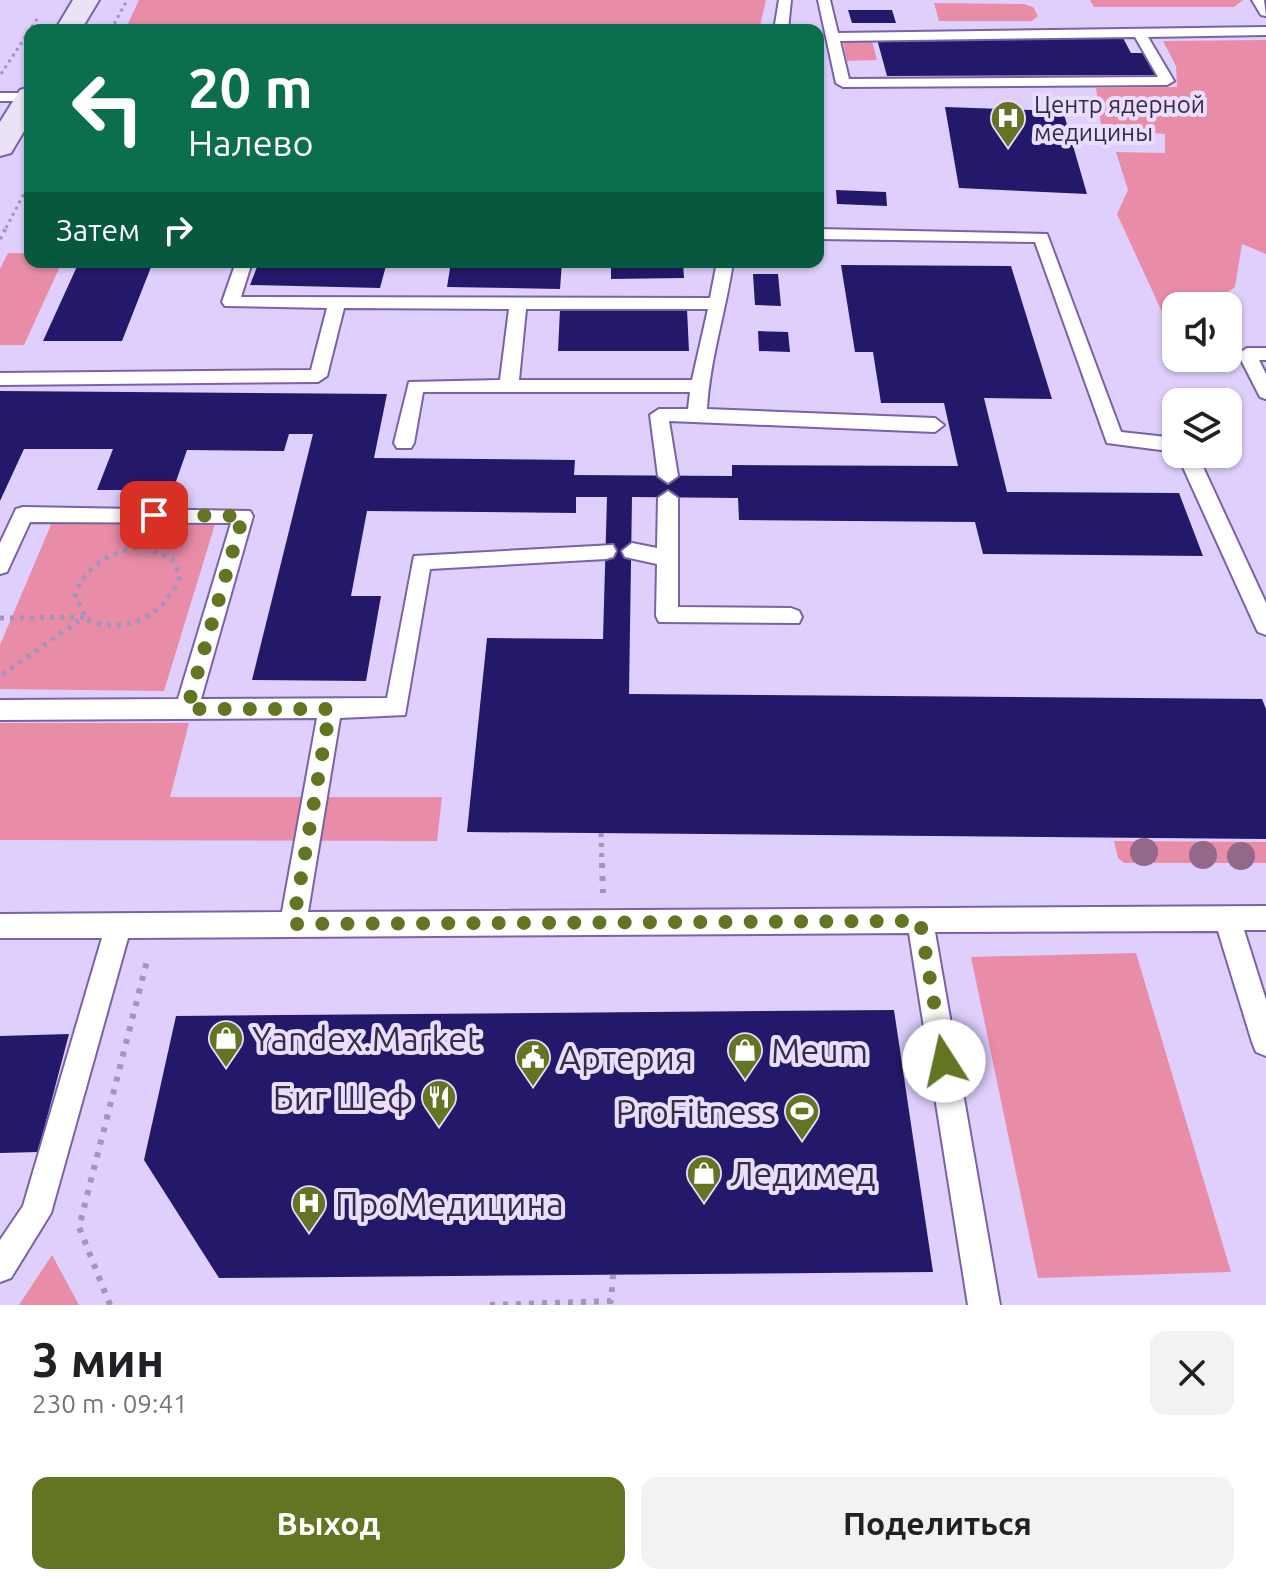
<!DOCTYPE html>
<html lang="ru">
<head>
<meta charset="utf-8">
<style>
  :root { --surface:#fff; --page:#f2f2f2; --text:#202124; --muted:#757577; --accent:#637523 }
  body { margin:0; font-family:Ubuntu,sans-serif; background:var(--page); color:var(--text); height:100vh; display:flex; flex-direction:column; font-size:30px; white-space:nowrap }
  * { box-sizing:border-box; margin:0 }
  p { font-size:26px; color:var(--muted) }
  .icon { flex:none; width:44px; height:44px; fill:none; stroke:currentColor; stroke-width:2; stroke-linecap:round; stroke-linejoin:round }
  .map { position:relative; height:1305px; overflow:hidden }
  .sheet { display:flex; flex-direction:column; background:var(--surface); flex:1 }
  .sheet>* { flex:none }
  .banner { position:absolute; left:24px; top:24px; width:800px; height:244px; border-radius:16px; box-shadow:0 2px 6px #0004; background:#0b6e4f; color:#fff; overflow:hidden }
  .tools { position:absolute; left:1162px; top:292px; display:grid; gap:16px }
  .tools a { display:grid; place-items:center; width:80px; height:80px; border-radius:16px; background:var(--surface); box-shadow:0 2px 6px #0004; font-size:40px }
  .pin { position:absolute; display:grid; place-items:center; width:68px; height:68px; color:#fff; margin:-34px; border-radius:16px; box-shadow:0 4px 12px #0006 }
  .me { position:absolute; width:88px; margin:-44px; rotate:350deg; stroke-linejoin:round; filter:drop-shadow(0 0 6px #0008) }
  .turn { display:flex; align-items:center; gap:28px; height:168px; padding:0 32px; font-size:36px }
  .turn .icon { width:104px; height:104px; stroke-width:2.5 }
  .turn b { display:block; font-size:56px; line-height:68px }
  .then { display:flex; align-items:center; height:76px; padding:0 32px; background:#0003; gap:16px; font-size:30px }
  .round { display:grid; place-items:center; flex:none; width:84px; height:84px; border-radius:16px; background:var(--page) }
  .overview { display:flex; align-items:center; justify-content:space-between; height:136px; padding:0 32px }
  h1 { font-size:48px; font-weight:700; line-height:60px }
  .cta { display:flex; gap:16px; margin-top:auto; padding:16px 32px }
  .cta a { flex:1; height:92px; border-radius:16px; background:var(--accent); color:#fff; font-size:32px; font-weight:700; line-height:92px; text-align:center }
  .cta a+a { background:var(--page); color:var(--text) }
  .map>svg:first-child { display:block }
  .green { fill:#e98ca8 }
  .building { fill:#24186b }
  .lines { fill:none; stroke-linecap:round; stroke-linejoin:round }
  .lane-casing { stroke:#7b61a5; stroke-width:4 }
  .secondary-casing { stroke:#7b61a5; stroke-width:4 }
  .path-far3 { stroke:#a294bc; stroke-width:3; stroke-dasharray:3 4; stroke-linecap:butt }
  .path-far2 { stroke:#a294bc; stroke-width:4; stroke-dasharray:3 5; stroke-linecap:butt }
  .path-far1 { stroke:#a294bc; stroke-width:5; stroke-dasharray:4 6; stroke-linecap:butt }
  .path { stroke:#a294bc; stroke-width:6; stroke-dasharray:5 8; stroke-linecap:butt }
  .lane { fill:#fff; fill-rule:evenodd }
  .secondary { fill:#eae3f6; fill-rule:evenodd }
  .tree { fill:#93688b }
  .route { stroke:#637523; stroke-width:14; stroke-dasharray:0 25.2 }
  .labels { text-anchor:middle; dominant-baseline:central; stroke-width:8; stroke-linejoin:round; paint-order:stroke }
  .far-poi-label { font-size:24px; fill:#362b49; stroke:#e9dffd; text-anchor:start }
  .near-poi-label { font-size:34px; fill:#362b49; stroke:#e9dffd; text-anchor:start }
</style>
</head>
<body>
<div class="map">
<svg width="1266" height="1305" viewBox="0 0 1266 1305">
  <rect width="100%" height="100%" fill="#decffc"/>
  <!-- green -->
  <path class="green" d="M 139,0 L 766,0 L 759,30 L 125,30 Z
    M 1090,0 L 1243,0 L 1234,7 L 1094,7 Z
    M 934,3 L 1024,4 L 1033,7 L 1038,16 L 1032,21 L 939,21 Z
    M 1266,40 L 1266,254 L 1242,244 L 1235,287 C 1215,302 1201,306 1176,306 L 1176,313 L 1163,314 L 1117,214 L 1128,190 L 1116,152 L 1165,153 L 1165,134 L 1112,130 L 1101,124 L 1096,88 L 1177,87 L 1176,66 L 1163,41 Z
    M 843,41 L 872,41 L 877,60 L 847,61 Z
    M 8,253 L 30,253 L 30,262 L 62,262 L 24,345 L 0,345 L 0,269 Z
    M 53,520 L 216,521 L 164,691 L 0,689 L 0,645 Z
    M 0,723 L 189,723 L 170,797 L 442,797 L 437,841 L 0,840 Z
    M 1114,841 L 1266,842 L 1266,863 L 1124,863 L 1118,858 Z
    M 1136,953 L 1231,1272 L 1038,1278 L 971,957 Z
    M 52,1255 L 79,1305 L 19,1305 Z"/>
  <!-- building -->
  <path class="building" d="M 848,10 L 892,10 L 896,23 L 852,23 Z
    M 1123,38 L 1131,53 L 1145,53 L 1157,75 L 887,76 L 877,39 Z
    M 945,107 L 1063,111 L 1087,194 L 959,188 Z
    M 836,190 L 886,192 L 887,206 L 837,204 Z
    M 79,262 L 153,262 L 122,341 L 43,341 Z
    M 259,262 L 387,262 L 380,288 L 250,285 Z
    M 451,262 L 562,262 L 560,289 L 447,287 Z
    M 611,262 L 683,262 L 684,278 L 611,279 Z
    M 841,265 L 1011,266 L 1052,399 L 984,398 L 1007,492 L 1179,493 L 1203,556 L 983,554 L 975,522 L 739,520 L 738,498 L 632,497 L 629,694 L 1262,699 L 1266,709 L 1266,839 L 467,832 L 487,638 L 603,639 L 607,497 L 576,497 L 576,513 L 367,511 L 351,596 L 381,596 L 366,681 L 252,680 L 313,434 L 289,434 L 284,451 L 187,450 L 173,490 L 97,490 L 113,449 L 24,449 L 0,501 L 0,391 L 387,394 L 374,458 L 575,460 L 574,475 L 732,476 L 732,465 L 958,466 L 944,403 L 881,403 L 873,352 L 855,352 Z
    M 753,274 L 778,274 L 781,306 L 755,305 Z
    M 560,309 L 687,309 L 689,351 L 558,351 Z
    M 758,331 L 788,332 L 790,352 L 759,351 Z
    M 894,1010 L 933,1272 L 219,1278 L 144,1160 L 176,1016 Z
    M 69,1034 L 38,1152 L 0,1153 L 0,1036 Z"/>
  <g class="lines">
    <!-- lane casing -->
    <g class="lane-casing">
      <path id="lane" d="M 779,0 L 791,0 L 788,30 L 774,30 Z
        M 818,0 L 830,0 L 838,33 L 1266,27 L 1266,35 L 1148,37 L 1174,81 L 1167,85 L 843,87 L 836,83 ZM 1135,37 L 1158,77 L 849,79 L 840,41 Z
        M 1252,0 L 1264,0 L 1266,16 L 1261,15 Z
        M 0,93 L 30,93 L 30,101 L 0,101 Z
        M 818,229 L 1047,234 L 1121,432 L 1176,438 L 1176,452 L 1107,443 L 1035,242 L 818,239 Z
        M 236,262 L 252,262 L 241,297 L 710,298 L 717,262 L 733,262 C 726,311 710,358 707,409 L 935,418 L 944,425 L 935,432 L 669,421 L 678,476 L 668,483 L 658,476 L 650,415 L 659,409 L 688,409 L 690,392 L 423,392 L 414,443 L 411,448 L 397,448 L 394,443 L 409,382 L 500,380 L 509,309 L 344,308 L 327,376 L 318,382 L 0,385 L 0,373 L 311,370 L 327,308 L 225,306 L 222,302 ZM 526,309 L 708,309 L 692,380 L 519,380 Z
        M 1247,348 L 1266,348 L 1266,360 L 1259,360 L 1266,374 L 1266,399 L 1260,397 L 1238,354 Z
        M 1177,454 L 1197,454 L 1266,603 L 1266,635 L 1258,632 L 1255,626 Z
        M 668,491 L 678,498 L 678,607 L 791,608 L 799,611 L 802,617 L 799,623 L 659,622 L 656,616 L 657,564 L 625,557 L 622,551 L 632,543 L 657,548 L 658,498 Z
        M 23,507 L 250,511 L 253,516 L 201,699 L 387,698 L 414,556 L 613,545 L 616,551 L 613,557 L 606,559 L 430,569 L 405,715 L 340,718 L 308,912 L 1266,906 L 1266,930 L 1244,930 L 1266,1000 L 1266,1056 L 1256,1052 L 1252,1042 L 1218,931 L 935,932 L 1000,1305 L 968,1305 L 909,933 L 128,938 L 51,1213 L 11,1278 L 0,1282 L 0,1240 L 23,1206 L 102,938 L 0,938 L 0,914 L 282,912 L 317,718 L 0,720 L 0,700 L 178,699 L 231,523 L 30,522 L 7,572 L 0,574 L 0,543 L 16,509 Z"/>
    </g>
    <!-- secondary casing -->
    <g class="secondary-casing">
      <path id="secondary" d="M 73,0 L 99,0 L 81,30 L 55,30 Z
        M 30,87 L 30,121 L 11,153 L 0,156 L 0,122 L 20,90 Z"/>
    </g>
    <!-- path-far3 -->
    <path class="path-far3" d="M 111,30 L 127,0
      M 1,74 L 37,19
      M 6,228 L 30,182"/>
    <!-- path-far2 -->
    <path class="path-far2" d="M 0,239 L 7,226"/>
    <!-- path-far1 -->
    <path class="path-far1" d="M 144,547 L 172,559 L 180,576 C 165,616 126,636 86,619 L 75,595 C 87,563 112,551 144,547 Z
      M 0,618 L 84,617 L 0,676
      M 601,833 L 602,865"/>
    <!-- path -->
    <path class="path" d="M 602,863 L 603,893
      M 110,1305 L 79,1227 L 148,957
      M 490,1305 L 611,1301 L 613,1275"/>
    <!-- lane -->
    <use href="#lane" class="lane"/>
    <!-- secondary -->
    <use href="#secondary" class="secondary"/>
  </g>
  <!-- trees -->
  <g class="tree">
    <circle cx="1144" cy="852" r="14"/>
    <circle cx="1203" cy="855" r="14"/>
    <circle cx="1241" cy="856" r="14"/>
  </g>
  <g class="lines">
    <!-- route -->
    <path class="route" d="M 154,515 L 243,516 L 187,709 L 330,709 L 293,924 L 920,921 L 944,1061"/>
  </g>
  <!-- icons -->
  <defs>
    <g id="hospital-pin" transform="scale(1.8)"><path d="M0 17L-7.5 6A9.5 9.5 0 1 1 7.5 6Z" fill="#637523" stroke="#e9dffd"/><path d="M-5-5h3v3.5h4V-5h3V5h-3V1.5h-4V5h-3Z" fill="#fff"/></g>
    <g id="shop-pin" transform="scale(1.8)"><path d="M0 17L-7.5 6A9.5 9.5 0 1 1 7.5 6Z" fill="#637523" stroke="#e9dffd"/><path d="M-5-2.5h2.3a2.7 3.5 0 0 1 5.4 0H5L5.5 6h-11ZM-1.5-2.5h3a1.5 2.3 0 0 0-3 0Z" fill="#fff"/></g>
    <g id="civic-pin" transform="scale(1.8)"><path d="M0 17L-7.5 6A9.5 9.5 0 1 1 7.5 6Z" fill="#637523" stroke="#e9dffd"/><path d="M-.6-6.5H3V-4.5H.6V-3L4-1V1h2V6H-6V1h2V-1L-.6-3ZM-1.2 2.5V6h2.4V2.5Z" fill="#fff"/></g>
    <g id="restaurant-pin" transform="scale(1.8)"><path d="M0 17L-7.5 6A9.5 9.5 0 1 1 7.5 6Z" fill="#637523" stroke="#e9dffd"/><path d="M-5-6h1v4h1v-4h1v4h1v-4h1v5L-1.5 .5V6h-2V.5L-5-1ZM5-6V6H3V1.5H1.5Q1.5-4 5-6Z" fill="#fff"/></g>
    <g id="stadium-pin" transform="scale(1.8)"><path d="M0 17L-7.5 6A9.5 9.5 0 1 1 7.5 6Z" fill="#637523" stroke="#e9dffd"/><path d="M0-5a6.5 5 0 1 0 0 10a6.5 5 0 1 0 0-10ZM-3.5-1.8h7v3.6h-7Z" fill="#fff"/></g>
  </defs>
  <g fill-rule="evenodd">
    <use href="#hospital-pin" x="1008" y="118"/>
    <use href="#shop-pin" x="226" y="1038"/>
    <use href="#shop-pin" x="745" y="1050"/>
    <use href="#civic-pin" x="533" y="1057"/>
    <use href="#restaurant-pin" x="439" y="1097"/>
    <use href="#stadium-pin" x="802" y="1111"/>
    <use href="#shop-pin" x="704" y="1173"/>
    <use href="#hospital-pin" x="309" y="1203"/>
  </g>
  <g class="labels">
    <!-- far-poi labels -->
    <g class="far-poi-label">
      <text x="1034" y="104">Центр ядерной<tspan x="1034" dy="28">медицины</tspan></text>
    </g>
    <!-- near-poi labels -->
    <g class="near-poi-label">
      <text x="252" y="1038">Yandex.Market</text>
      <text x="771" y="1050">Meum</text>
      <text x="559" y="1057">Артерия</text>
      <text x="413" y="1097" text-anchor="end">Биг Шеф</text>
      <text x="776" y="1111" text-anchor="end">ProFitness</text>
      <text x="730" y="1173">Ледимед</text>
      <text x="335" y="1203">ПроМедицина</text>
    </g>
  </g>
</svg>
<div class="tools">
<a><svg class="icon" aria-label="sound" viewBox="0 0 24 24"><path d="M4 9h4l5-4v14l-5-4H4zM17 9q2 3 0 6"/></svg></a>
<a><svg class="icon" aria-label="layers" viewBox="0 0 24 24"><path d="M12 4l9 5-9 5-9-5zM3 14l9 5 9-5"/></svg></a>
</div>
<div class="pin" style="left:154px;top:515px;background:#d93025"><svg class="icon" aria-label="arrive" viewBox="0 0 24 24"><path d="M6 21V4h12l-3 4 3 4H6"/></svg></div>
<svg class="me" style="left:944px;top:1061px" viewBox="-20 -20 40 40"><circle r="19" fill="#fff"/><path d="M0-13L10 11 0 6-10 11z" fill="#637523"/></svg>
<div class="banner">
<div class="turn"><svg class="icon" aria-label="left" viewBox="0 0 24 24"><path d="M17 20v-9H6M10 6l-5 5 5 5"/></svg><div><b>20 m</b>Налево</div></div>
<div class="then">Затем<svg class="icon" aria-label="right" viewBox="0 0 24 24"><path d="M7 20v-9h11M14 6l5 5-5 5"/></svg></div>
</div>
</div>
<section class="sheet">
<div class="overview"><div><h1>3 мин</h1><p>230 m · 09:41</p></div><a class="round"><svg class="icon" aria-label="close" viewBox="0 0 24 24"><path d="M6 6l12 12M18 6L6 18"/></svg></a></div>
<div class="cta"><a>Выход</a><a>Поделиться</a></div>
</section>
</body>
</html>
